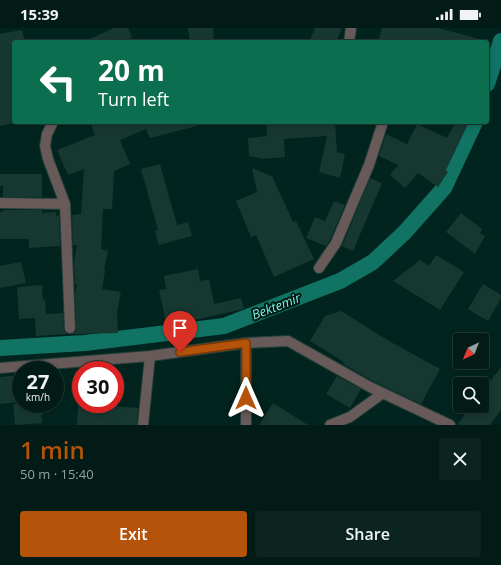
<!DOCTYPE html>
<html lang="en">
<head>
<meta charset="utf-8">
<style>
  :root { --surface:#021b16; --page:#0c241f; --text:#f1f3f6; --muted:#96a1a1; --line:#233935; --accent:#b45309 }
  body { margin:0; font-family:"Open Sans",sans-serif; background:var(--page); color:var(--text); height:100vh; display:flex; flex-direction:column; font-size:15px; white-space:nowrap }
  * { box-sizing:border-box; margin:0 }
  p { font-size:13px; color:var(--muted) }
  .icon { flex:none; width:22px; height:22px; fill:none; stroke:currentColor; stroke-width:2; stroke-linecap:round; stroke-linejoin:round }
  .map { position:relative; height:397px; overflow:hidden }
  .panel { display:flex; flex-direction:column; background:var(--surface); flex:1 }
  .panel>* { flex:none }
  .top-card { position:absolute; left:12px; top:12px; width:477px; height:84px; border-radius:4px; box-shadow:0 2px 6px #0003,0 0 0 1px var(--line); background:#0b6e4f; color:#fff; overflow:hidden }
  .needle { width:26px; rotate:223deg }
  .controls { position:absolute; left:453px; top:305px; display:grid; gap:8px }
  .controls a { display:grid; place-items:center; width:36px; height:36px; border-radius:4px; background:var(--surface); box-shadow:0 2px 6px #0003,0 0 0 1px var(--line); font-size:20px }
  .speed { position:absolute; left:12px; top:333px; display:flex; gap:8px; font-size:20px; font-weight:700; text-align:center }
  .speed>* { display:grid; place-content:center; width:52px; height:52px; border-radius:50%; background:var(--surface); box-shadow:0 2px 6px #0003,0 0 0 1px var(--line); line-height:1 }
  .speed small { font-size:10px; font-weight:400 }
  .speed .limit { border:6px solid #d22; background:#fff; color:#111 }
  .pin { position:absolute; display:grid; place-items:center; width:34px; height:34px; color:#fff; margin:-41px -17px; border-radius:50% 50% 50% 0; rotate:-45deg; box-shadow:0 0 4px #0007 }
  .pin .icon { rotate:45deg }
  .me { position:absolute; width:44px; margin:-22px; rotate:0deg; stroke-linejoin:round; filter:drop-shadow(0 0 3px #0008) }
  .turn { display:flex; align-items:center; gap:14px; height:84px; padding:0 20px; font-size:18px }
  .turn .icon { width:52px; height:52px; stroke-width:2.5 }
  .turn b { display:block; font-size:28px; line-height:34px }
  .round { display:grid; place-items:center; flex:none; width:42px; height:42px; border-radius:4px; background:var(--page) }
  .head { display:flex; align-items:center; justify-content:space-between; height:68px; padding:0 20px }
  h1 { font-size:24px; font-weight:600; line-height:30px; color:var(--accent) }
  .button { display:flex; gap:8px; margin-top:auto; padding:8px 20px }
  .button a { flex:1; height:46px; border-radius:4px; background:var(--accent); color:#fff; font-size:16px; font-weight:600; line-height:46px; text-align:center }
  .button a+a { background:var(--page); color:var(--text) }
  .status { display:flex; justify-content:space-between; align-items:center; height:28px; padding:0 20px; background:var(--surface); direction:ltr }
  .status svg { height:11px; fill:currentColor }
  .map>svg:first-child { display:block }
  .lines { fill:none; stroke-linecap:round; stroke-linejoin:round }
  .canal { stroke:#107363; stroke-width:16 }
  .building { fill:#173831 }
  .street-casing { stroke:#203f3a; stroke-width:12 }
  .street { stroke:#685a58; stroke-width:10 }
  .route-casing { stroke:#753606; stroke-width:10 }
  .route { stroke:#b45309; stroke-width:7 }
  .labels { text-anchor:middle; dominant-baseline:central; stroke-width:4; stroke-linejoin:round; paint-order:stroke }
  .water-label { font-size:13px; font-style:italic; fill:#7af6dd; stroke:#021915 }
</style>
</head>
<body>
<div class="status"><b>15:39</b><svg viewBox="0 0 49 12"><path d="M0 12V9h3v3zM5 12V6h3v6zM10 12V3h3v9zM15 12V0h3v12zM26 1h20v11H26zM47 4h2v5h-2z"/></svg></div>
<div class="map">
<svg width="501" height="397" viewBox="0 0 501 397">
  <rect width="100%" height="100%" fill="#02241e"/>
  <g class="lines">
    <!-- canal -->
    <path class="canal" d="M 487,56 L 501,13
      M 0,320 L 85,315 L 224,298 L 340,253 L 373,234 L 405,204 L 444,160 L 475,94"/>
  </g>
  <!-- building -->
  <path class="building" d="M 114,0 L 128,0 L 132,10 L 122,14 L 83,14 Z
    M 188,0 L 213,0 L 214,14 L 190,14 Z
    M 315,0 L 342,0 L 336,14 L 309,14 Z
    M 382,0 L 438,0 L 476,10 L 475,14 L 378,14 Z
    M 22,2 L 25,14 L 14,14 L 14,95 L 0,98 L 0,6 Z
    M 90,94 L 196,94 L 197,98 L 150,110 L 146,101 L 120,112 L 130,136 L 114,143 L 112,181 L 103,181 L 101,221 L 108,223 L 104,242 L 105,243 L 102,261 L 121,264 L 117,284 L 118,305 L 72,306 L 76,303 L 76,300 L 75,267 L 77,256 L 75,256 L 74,234 L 77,217 L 73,217 L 72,187 L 81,186 L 84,141 L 68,147 L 57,122 L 95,107 Z
    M 266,94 L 335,94 L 337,124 L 345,126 L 340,150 L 319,144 L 327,108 L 284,111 L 285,129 L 263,131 L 249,128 L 248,110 L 267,108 Z
    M 455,94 L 469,94 L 446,142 L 448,144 L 438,159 L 418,145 L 405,160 L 390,147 L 398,137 L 379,128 L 386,106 L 407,116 L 417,96 L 447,110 Z
    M 160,136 L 177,197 L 188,194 L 192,208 L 159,217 L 155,203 L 158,202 L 141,141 Z
    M 252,140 L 272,148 L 293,194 L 296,193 L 314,231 L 274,249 L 256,207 L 251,209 L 236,173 L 257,164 Z
    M 0,146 L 42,146 L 42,169 L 3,169 L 3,158 L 0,158 Z
    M 370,150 L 382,155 L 353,223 L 342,218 Z
    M 334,173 L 345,177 L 330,212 L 326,218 L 306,210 L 315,189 L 325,193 Z
    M 3,182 L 42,182 L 42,185 L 56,184 L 56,188 L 59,187 L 60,218 L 29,220 L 29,211 L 0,211 L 0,184 L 3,184 Z
    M 461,185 L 482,201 L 480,205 L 485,208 L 475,226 L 446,204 Z
    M 436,227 L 464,244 L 440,282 L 393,253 L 420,232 L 429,238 Z
    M 21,234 L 26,255 L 0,260 L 0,238 Z
    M 198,241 L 200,253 L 209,251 L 214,276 L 241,270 L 244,281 L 167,298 L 159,262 L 166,261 L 164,248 Z
    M 483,256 L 501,267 L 501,270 L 488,293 L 468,281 Z
    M 42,257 L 43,273 L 45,272 L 46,286 L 63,285 L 64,301 L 65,304 L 68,306 L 36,308 L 35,290 L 19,291 L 17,259 Z
    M 341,283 L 389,313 L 440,341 L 421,376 L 373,353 L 343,336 L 344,334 L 310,313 L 325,288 Z
    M 501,339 L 501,382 L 490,397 L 457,397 L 471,378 L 482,378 L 482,364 Z
    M 21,347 L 21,374 L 0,376 L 0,349 Z
    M 337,348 L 361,361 L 350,380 L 326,366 Z
    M 78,375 L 138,380 L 137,397 L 77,397 Z
    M 273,375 L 308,397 L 259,397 Z
    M 13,376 L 41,376 L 42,395 L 15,397 Z"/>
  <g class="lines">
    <!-- street casing -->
    <g class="street-casing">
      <path id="street" d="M 349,14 L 351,0
        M 53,94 L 47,106 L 45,118 L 48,131 L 65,176 L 70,300
        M 0,175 L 65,176
        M 319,240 L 336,215 L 369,137 L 383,94
        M 0,340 L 150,328 L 246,315 L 288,313 L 370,359 L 450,397
        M 143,397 L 150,328
        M 246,397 L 246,315
        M 330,397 L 350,389 L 383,365"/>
    </g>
    <!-- street -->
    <use href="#street" class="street"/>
  </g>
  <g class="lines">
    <!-- route casing -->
    <g class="route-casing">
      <path id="route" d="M 180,324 L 246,315 L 246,370"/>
    </g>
    <!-- route -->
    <use href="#route" class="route"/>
  </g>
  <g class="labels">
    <!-- water labels -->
    <g class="water-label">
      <text transform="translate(276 278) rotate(-21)">Bektemir</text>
    </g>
  </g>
</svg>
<div class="controls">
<a><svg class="needle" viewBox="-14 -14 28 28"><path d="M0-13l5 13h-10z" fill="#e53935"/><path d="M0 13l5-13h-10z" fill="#96a1a1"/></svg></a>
<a><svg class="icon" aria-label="search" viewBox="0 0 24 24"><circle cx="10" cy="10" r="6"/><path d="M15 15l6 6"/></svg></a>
</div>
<div class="speed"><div>27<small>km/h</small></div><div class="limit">30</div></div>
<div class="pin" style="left:180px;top:324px;background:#d93025"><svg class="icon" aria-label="arrive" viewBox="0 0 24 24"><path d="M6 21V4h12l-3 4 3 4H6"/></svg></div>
<svg class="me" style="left:246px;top:370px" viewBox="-20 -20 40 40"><path d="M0-17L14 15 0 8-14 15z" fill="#b45309" stroke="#fff" stroke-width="4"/></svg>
<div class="top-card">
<div class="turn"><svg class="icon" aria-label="left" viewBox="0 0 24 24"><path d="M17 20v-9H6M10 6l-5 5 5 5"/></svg><div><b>20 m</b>Turn left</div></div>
</div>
</div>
<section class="panel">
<div class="head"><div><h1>1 min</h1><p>50 m · 15:40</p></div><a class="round"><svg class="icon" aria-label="close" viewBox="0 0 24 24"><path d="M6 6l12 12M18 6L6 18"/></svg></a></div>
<div class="button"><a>Exit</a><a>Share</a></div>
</section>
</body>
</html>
